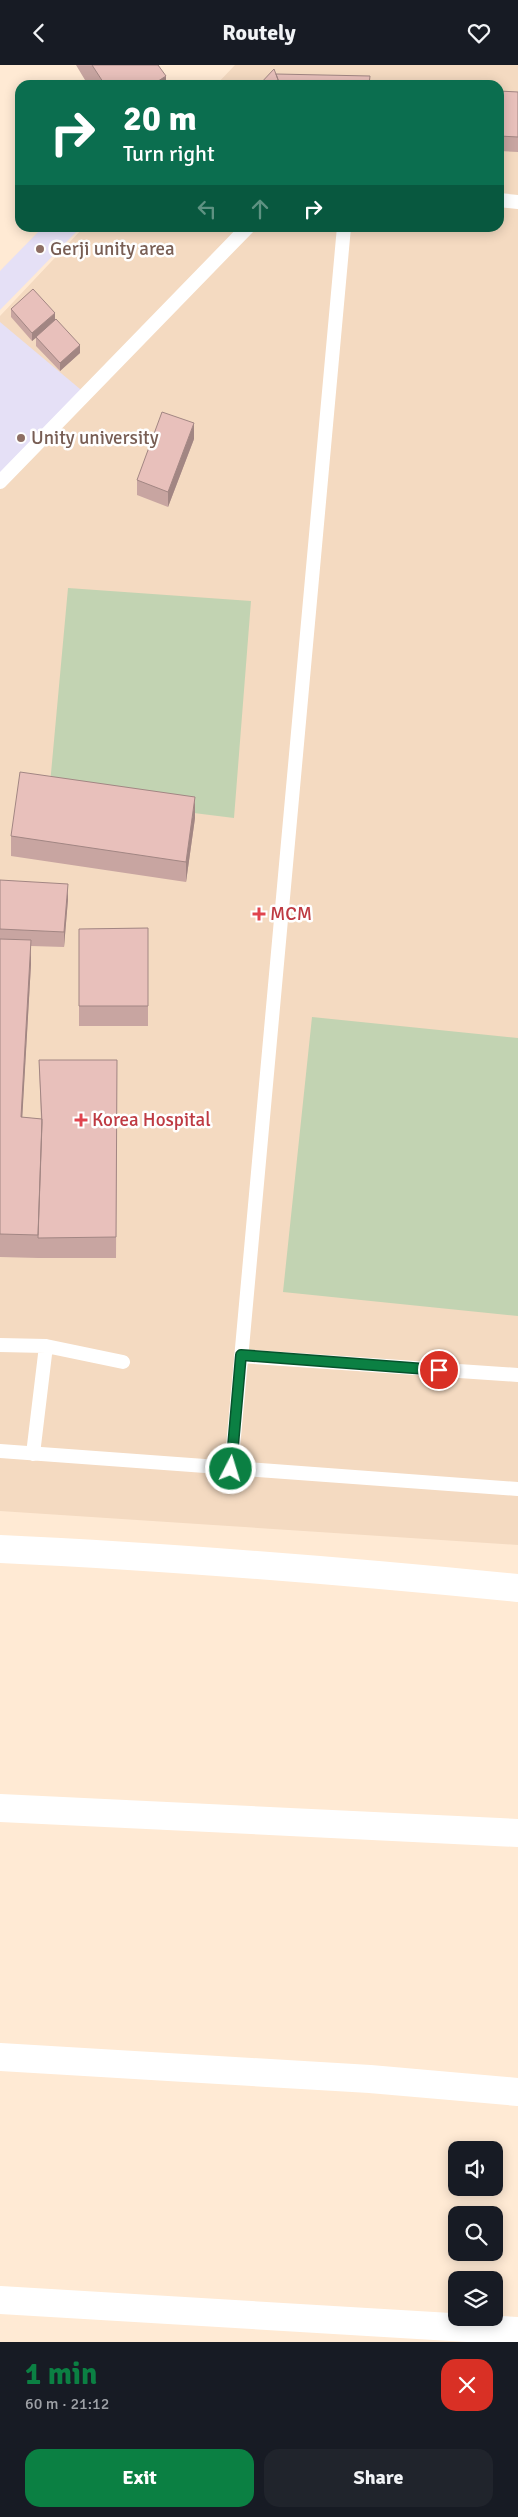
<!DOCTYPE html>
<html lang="en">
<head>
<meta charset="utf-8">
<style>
  :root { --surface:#171b24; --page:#20242c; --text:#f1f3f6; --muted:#9ea1a6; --accent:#0b8043 }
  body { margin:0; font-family:Signika,sans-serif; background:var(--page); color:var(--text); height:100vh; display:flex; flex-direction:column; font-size:19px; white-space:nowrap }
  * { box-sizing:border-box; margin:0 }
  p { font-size:16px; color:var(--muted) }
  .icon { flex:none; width:28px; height:28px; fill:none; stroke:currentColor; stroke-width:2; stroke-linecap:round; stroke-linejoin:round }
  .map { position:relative; height:2277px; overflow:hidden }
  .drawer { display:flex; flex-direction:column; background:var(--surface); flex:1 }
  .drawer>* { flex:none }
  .banner { position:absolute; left:15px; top:15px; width:489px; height:152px; border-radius:15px; box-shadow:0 2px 12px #0003; background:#0b6e4f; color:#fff; overflow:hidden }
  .controls { position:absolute; left:448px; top:2076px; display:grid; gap:10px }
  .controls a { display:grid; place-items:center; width:55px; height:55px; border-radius:10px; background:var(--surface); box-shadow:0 2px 12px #0003; font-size:25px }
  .pin { position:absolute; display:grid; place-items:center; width:42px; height:42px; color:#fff; margin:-21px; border:2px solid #fff; border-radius:50%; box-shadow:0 1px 5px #0007 }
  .me { position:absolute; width:55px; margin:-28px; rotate:5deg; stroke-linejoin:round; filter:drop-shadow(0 0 4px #0008) }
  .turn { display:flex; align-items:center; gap:18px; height:105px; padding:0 25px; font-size:22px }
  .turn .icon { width:65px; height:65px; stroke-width:2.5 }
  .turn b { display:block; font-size:35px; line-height:42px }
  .lanes { display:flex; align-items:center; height:48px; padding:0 25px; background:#0003; justify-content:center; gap:25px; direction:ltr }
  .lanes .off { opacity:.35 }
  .round { display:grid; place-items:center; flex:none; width:52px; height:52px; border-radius:15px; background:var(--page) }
  .head { display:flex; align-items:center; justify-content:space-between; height:85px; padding:0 25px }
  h1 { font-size:30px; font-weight:700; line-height:38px; color:var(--accent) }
  .action { display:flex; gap:10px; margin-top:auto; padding:10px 25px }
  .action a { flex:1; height:58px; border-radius:15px; background:var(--accent); color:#fff; font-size:20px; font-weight:700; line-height:58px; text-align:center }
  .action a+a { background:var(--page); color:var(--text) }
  header { display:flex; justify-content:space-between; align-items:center; height:65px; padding:0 25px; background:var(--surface); font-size:22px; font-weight:700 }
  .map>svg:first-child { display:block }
  .built { fill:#f4dac1 }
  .education { fill:#e5e0f6 }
  .pitch { fill:#c2d3b2 }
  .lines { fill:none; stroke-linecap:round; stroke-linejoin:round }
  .lane { stroke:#fff; stroke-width:14 }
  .street { stroke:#fff; stroke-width:28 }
  .wall { fill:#c8a5a1 }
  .shaded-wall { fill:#a28683 }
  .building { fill:#e8c0bb; stroke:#a28683 }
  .route-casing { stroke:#07532c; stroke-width:12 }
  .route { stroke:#0b8043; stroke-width:9 }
  .education-dot { fill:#8d6e63; stroke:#fff; stroke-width:2 }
  .health-dot { fill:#e0444e; stroke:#fff; stroke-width:2 }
  .labels { text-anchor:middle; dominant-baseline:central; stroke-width:5; stroke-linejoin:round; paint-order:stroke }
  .education-label { font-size:19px; fill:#785e54; stroke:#fff; text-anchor:start }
  .health-label { font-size:19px; fill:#be3a42; stroke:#fff; text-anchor:start }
</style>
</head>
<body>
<header><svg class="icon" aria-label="back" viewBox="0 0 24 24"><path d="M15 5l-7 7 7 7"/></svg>Routely<svg class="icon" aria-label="heart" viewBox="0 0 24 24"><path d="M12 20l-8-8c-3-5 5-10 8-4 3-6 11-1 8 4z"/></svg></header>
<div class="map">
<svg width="518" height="2277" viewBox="0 0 518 2277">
  <rect width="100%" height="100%" fill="#ffead4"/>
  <!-- built -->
  <path class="built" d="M 235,0 L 518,0 L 518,1480 L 0,1446 L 0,251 L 83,163 L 499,162 L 499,20 L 216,20 Z"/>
  <!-- education -->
  <path class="education" d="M 42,163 L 80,163 L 0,245 L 0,206 Z
    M 0,257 L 86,329 L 0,417 Z"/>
  <!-- pitch -->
  <path class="pitch" d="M 68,523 L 251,536 L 234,753 L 49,730 Z
    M 312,952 L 518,973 L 518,1251 L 283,1227 Z"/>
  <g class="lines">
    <!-- lane -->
    <path class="lane" d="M 499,135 L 518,137
      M 0,417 L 248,162
      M 0,1280 L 46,1281 L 123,1297
      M 241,1291 L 518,1310
      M 0,1386 L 518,1424
      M 33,1389 L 46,1281
      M 231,1404 L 344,162"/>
    <!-- street -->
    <path class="street" d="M 0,1484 C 173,1492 345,1506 518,1523
      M 0,1743 L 518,1768
      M 0,1992 L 370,2014 L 518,2027
      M 0,2235 L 518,2266"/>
  </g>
  <!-- wall -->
  <path class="wall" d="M 76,0 L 158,0 L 166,20 L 88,20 Z
    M 499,26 L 518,27 L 518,87 L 499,86 Z
    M 11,244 L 55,256 L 80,288 L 60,306 L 36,281 L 36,273 L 32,276 L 11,252 Z
    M 194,374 L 168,442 L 137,430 L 137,415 Z
    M 195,753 L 186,817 L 11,791 L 11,771 Z
    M 0,819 L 68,834 L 64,882 L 31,881 L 31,899 L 22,1052 L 41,1054 L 39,995 L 117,995 L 116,1193 L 38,1193 L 0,1192 Z
    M 148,863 L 148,961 L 79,961 L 79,864 Z"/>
  <!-- shaded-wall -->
  <path class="shaded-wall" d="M 166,11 L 166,20 L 152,20 Z
    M 55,248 L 55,256 L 32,276 L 32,268 Z
    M 80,280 L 80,288 L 60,306 L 60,298 Z
    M 194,358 L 194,374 L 168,442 L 168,427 Z
    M 195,732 L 195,753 L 186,817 L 186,797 Z
    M 68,819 L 68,834 L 64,882 L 64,867 Z
    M 31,875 L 31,899 L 21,1075 L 21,1052 Z"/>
  <!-- building -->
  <path class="building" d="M 92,0 L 158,0 L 166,11 L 152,20 L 105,20 Z
    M 274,4 L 280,20 L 259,20 Z
    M 276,9 L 370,11 L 369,20 L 280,20 Z
    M 499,26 L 518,27 L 518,72 L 499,71 Z
    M 33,224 L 55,248 L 32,268 L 11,244 Z
    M 56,254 L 80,280 L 60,298 L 36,272 Z
    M 162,347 L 194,358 L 168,427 L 137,415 Z
    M 20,707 L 195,732 L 186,797 L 11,771 Z
    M 0,815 L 68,819 L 64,867 L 0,864 Z
    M 148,863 L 148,941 L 79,941 L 79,864 Z
    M 0,874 L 31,875 L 21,1052 L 42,1054 L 38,1170 L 0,1169 Z
    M 39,995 L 117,995 L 116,1172 L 38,1173 L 42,1058 Z"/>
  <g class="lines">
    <!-- route casing -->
    <g class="route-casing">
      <path id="route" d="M 231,1404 L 241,1290 L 439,1305"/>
    </g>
    <!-- route -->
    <use href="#route" class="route"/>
  </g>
  <!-- markers -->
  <g class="education-dot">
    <circle cx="40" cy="184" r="5"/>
    <circle cx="21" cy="373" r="5"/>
  </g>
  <g class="health-dot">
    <path d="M256.5 841.5h5v5h5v5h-5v5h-5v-5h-5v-5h5z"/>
    <path d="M78.5 1047.5h5v5h5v5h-5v5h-5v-5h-5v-5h5z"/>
  </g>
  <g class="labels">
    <!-- education labels -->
    <g class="education-label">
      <text x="50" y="184">Gerji unity area</text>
      <text x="31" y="373">Unity university</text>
    </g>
    <!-- health labels -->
    <g class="health-label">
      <text x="270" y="849">MCM</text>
      <text x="92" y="1055">Korea Hospital</text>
    </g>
  </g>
</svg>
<div class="controls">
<a><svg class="icon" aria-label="sound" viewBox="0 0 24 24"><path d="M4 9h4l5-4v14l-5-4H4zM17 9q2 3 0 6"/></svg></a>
<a><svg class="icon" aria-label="search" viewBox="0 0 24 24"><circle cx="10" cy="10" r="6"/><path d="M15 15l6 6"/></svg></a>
<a><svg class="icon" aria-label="layers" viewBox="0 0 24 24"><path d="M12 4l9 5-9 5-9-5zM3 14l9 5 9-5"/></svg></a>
</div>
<div class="pin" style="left:439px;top:1305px;background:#d93025"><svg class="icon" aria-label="arrive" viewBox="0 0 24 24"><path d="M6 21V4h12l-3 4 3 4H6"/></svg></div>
<svg class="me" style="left:231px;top:1404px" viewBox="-20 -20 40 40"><circle r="17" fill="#0b8043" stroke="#fff" stroke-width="3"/><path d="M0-11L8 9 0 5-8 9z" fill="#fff"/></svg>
<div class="banner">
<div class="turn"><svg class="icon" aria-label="right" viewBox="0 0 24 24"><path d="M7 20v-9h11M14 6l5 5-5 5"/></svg><div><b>20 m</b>Turn right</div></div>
<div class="lanes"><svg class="icon off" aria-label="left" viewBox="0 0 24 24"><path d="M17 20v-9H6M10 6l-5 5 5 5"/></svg><svg class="icon off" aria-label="ahead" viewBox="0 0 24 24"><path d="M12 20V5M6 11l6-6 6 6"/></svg><svg class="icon" aria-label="right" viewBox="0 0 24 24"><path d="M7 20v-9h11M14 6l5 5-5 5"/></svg></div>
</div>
</div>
<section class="drawer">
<div class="head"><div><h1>1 min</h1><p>60 m · 21:12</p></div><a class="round" style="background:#d93025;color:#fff"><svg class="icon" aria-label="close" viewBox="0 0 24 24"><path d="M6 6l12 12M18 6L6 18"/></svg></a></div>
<div class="action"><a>Exit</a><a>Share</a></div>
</section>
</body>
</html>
